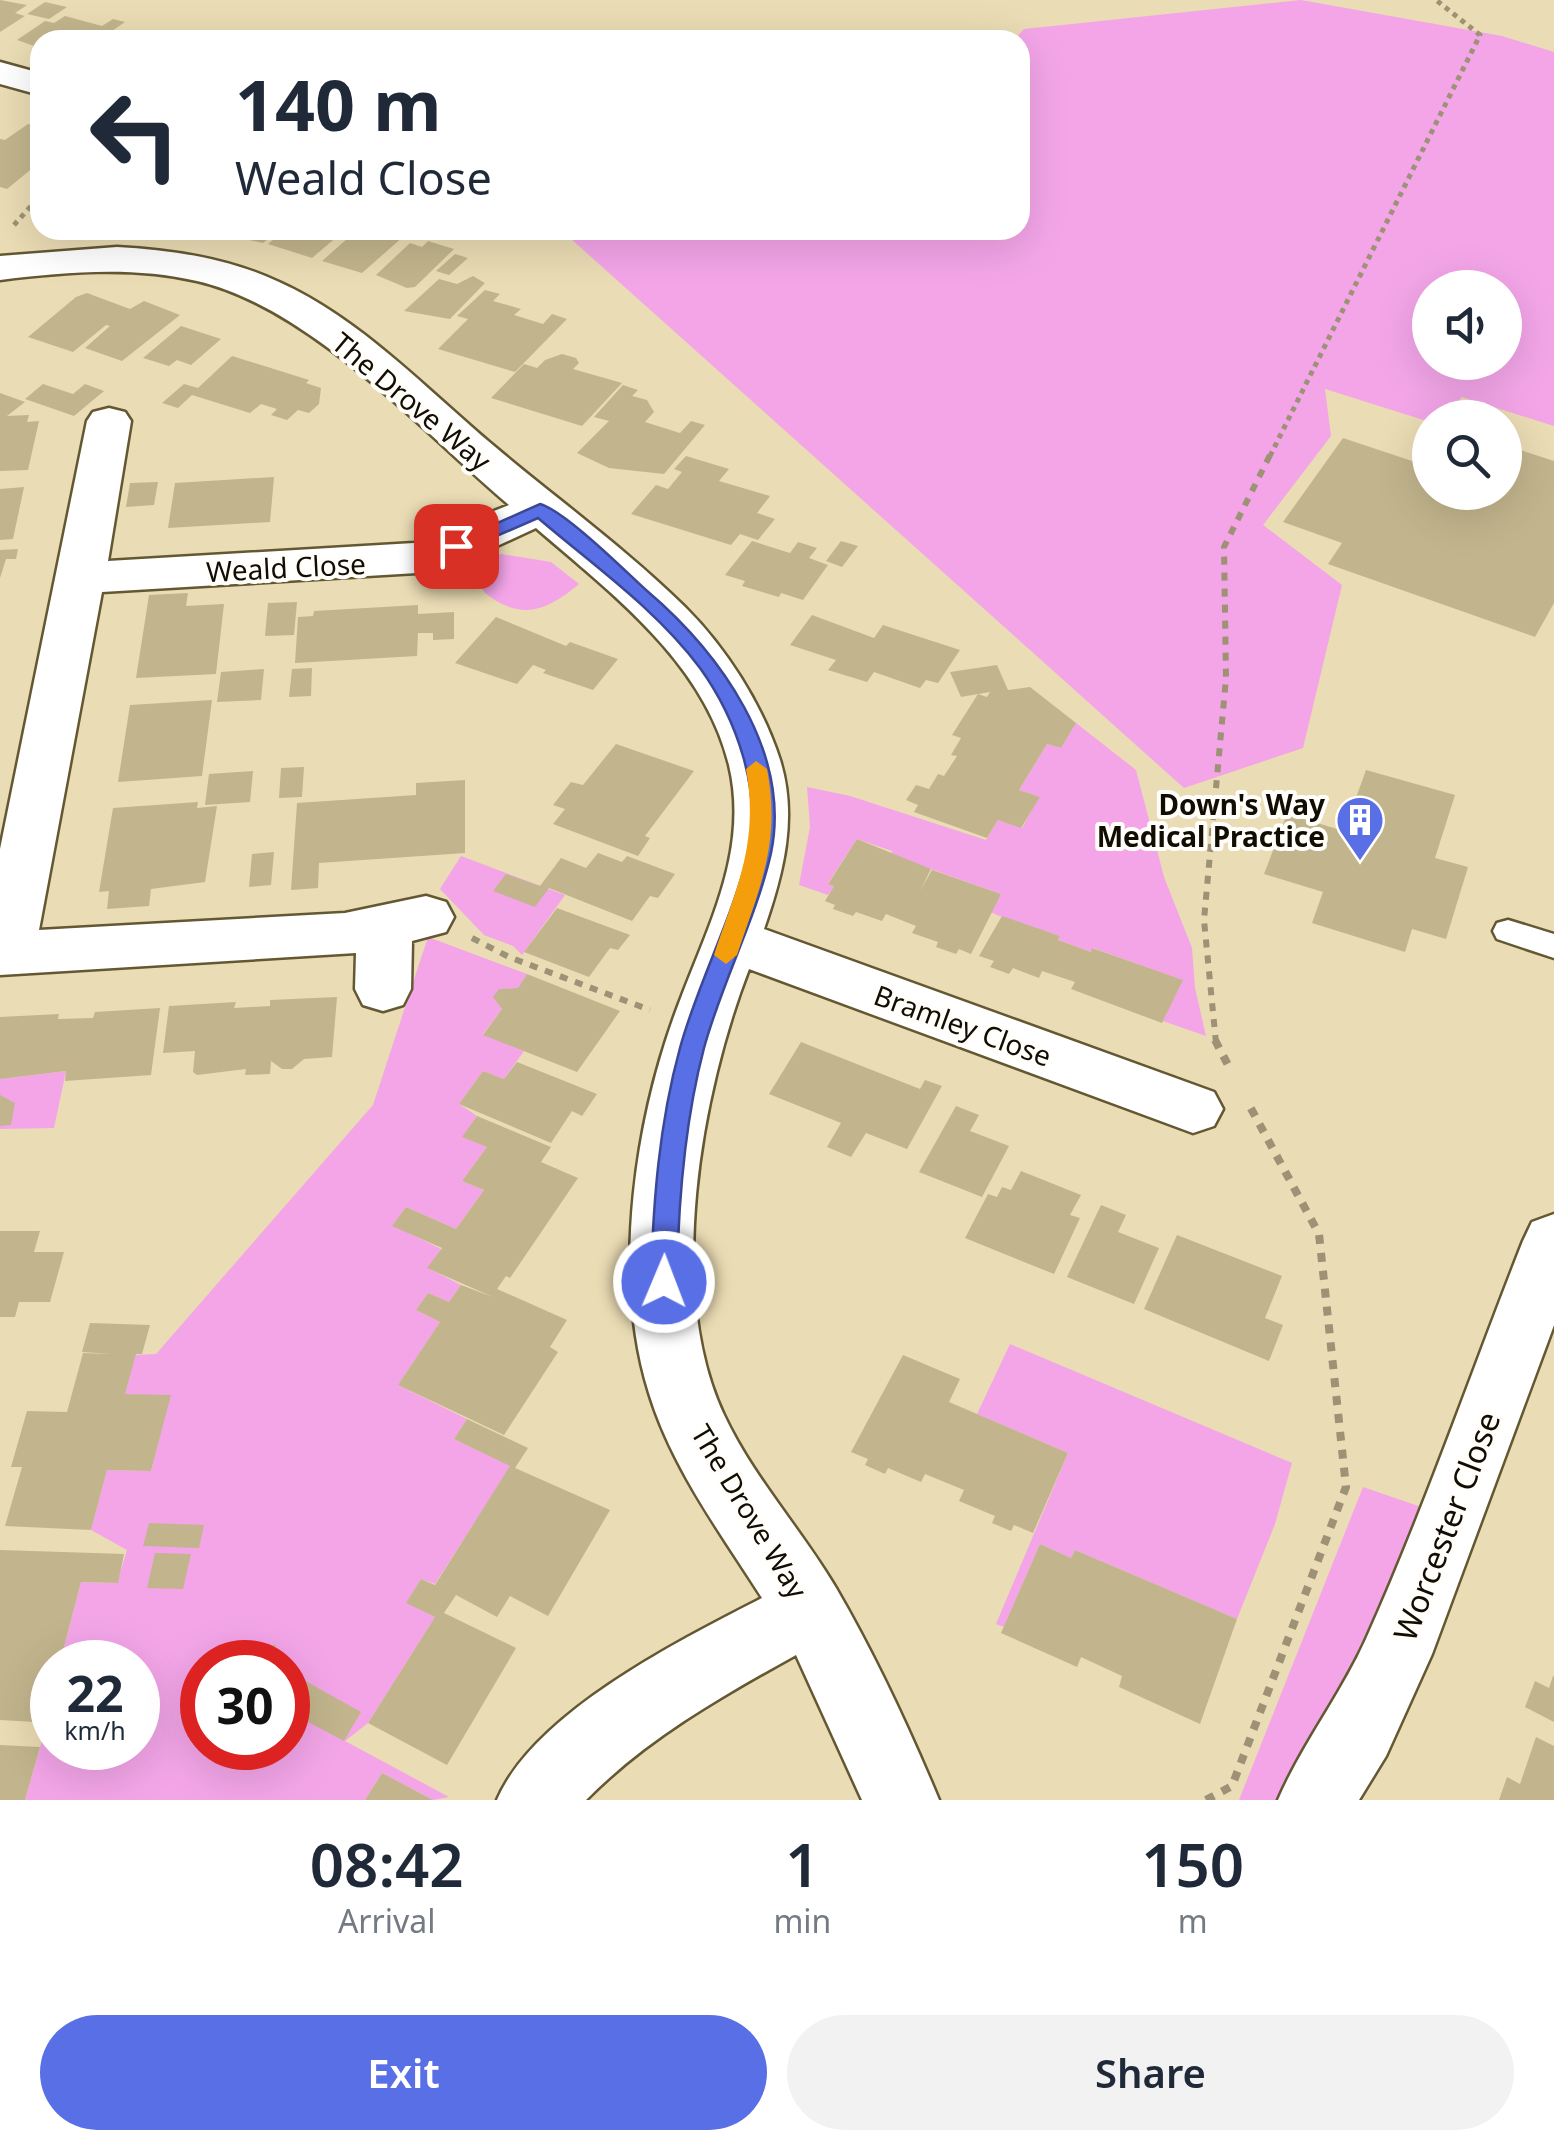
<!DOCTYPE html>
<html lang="en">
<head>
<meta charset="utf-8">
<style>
  :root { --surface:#fff; --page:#f2f2f3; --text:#1f2937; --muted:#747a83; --accent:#596fe6 }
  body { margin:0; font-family:"Noto Sans",sans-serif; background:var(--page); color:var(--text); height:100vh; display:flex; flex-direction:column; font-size:38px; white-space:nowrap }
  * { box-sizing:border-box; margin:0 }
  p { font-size:32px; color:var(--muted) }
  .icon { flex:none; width:55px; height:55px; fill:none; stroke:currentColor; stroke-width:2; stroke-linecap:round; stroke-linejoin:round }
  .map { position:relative; height:1800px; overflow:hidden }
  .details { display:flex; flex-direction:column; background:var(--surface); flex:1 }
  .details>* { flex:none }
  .banner { position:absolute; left:30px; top:30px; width:1000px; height:210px; border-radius:30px; box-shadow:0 10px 40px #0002; background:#fff; color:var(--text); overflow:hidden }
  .tools { position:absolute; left:1412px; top:270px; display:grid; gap:20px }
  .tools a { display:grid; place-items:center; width:110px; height:110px; border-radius:50%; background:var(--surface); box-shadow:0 10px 40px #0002; font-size:50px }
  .speed { position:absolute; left:30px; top:1640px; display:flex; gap:20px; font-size:50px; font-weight:700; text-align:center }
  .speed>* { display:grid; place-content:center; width:130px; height:130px; border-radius:50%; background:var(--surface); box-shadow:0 10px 40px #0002; line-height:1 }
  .speed small { font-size:25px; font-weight:400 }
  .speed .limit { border:15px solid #d22; background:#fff; color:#111 }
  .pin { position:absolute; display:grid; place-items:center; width:85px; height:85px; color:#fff; margin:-42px; border-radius:20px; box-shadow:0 5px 15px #0006 }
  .me { position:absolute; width:110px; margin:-55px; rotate:1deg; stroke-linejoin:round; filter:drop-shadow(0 0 8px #0008) }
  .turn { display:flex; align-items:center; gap:35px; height:210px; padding:0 40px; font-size:45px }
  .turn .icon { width:130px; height:130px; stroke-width:2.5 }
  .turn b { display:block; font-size:70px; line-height:85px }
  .eta { display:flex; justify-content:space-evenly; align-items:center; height:170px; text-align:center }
  .eta b { font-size:60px; font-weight:600; line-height:70px }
  .cta { display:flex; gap:20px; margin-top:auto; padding:20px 40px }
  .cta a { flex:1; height:115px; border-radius:60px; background:var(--accent); color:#fff; font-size:40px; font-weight:600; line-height:115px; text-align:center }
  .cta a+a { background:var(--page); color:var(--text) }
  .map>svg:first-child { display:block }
  .green { fill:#f3a5e8; fill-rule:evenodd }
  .building { fill:#c2b58d }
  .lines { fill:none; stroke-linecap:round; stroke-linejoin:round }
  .service-casing { stroke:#645833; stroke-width:5 }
  .minor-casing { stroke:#645833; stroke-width:5 }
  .path-far2 { stroke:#9d9275; stroke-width:5; stroke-dasharray:5 5; stroke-linecap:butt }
  .path-far1 { stroke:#9d9275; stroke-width:6; stroke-dasharray:8 8; stroke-linecap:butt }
  .path { stroke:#9d9275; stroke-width:8; stroke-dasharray:9 9; stroke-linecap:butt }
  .service { fill:#fff; fill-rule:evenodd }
  .minor { fill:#fff; fill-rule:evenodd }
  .route { fill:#596fe6; stroke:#3a4896; stroke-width:2.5 }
  .slow { fill:#f59e0b }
  .labels { text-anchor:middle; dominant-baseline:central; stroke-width:8; stroke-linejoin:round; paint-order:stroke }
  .street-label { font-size:28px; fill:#120d02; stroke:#fffefa }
  .poi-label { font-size:28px; font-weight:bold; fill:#120d02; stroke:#fffefa; text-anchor:end }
  .near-street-label { font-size:32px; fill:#120d02; stroke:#fffefa }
</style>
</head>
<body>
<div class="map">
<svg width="1554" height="1800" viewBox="0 0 1554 1800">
  <rect width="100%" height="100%" fill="#eadcb4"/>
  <!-- green -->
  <path class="green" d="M 1301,0 L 1502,36 L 1554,52 L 1554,426 L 1462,397 L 1446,417 L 1430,418 L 1430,422 L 1325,389 L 1331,436 L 1263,525 L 1342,585 L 1303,748 L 1184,788 L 561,230 L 1020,230 L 1020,40 L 1014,40 L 1024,29 ZM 1430,288 L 1505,288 L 1505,362 L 1430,362 Z
    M 501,554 L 551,562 L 579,584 C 547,611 521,622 484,592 L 473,563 Z
    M 1076,723 L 1136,770 L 1164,877 L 1192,948 L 1195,988 L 1206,1036 L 1163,1021 L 1182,980 L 1093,948 L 1091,952 L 1058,940 L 1060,936 L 997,915 L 991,912 L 1001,894 L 891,855 L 892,851 L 857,839 L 828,883 L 834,886 L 828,895 L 799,885 L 810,827 L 807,787 L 850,796 L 986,840 L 998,820 L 1022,828 L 1039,797 L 1019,790 L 1047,744 L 1061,748 Z
    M 461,856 L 565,895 L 522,955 L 513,946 L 484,935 L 440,889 Z
    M 428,937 L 527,974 L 518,988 L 500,989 L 494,997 L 502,1009 L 483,1034 L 524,1051 L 504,1079 L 483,1071 L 459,1104 L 477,1116 L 463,1137 L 487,1147 L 462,1181 L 484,1190 L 456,1229 L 406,1207 L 393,1225 L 441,1249 L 428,1268 L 461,1285 L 449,1302 L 428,1293 L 416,1310 L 440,1322 L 398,1385 L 467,1419 L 454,1439 L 511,1466 L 435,1584 L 421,1579 L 407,1603 L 435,1617 L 368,1723 L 345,1741 L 449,1797 L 433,1800 L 382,1773 L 365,1800 L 25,1800 L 47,1723 L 52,1723 L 52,1748 L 138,1748 L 138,1662 L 60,1662 L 81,1582 L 117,1583 L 127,1550 L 91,1530 L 107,1470 L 151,1471 L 170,1396 L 125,1394 L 135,1355 L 156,1354 L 373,1105 ZM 202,1662 L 288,1662 L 288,1748 L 202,1748 Z
    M 66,1071 L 54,1128 L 0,1129 L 0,1079 Z
    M 1010,1344 L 1292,1463 L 1275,1524 L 1237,1619 L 1075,1550 L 1071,1558 L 1040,1544 L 1004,1627 L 996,1624 L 1068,1453 L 977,1414 Z
    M 1363,1487 L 1421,1507 C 1381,1610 1332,1703 1280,1800 L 1239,1800 Z"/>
  <!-- building -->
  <path class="building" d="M 0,0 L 27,5 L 15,13 L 25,16 L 0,32 Z
    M 45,2 L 67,7 L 49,19 L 27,14 Z
    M 65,16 L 102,26 L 113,19 L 125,22 L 99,40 L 40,40 L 40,48 L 17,40 L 45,21 L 54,23 Z
    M 137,31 L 155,36 L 149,40 L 103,40 L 114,32 L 130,36 Z
    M 28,124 L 40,127 L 40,162 L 7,189 L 0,187 L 0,139 L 5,140 Z
    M 279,230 L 263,243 L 209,231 L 209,230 Z
    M 285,230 L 345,230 L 312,258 L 268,244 Z
    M 357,230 L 429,230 L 418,240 L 404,236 L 362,273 L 322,261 Z
    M 428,241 L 454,249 L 415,287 L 407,288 L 376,275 L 410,243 L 422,247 Z
    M 455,254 L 468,258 L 449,275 L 436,271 Z
    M 473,276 L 485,283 L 450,319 L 404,311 L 439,279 L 457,284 Z
    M 485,290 L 500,294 L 493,301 L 521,309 L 514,315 L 543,324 L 552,314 L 567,319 L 515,372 L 438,349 L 468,319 L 457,316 Z
    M 87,293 L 130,309 L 144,301 L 180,315 L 122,361 L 85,348 L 110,326 L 106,325 L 73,352 L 28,337 L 76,297 Z
    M 181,326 L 221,339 L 191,365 L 177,360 L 169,366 L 143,358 Z
    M 562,354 L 576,358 L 579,363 L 573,369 L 622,383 L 582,426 L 491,398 L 524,364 L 537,368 L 545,360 Z
    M 232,356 L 309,380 L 306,383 L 321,388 L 319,404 L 309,413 L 298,410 L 287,420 L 271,415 L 277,409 L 261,404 L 250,413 L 192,395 L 178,408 L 162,403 L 184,384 L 198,388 Z
    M 43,384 L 73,394 L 85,384 L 104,391 L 74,416 L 25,399 Z
    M 623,385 L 638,390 L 632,396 L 647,400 L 654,412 L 645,422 L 680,433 L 691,421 L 705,425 L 664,474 L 609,468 L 577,453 L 609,421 L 594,417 Z
    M 0,393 L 25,402 L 7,416 L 29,415 L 27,422 L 39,421 L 28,470 L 0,471 Z
    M 1343,438 L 1415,462 L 1430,441 L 1430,492 L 1505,492 L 1505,445 L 1554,461 L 1554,603 L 1535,637 L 1328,564 L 1342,543 L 1283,522 Z
    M 686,456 L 729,469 L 719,481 L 770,496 L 757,513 L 775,519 L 758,540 L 740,534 L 731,545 L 631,514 L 656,485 L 668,489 L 682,472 L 674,469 Z
    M 274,477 L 270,522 L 168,528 L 175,483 Z
    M 158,482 L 154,505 L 126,507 L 130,483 Z
    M 24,487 L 13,539 L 0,540 L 0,489 Z
    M 752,541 L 790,553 L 798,542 L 817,548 L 809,558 L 828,565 L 803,600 L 781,593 L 779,597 L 742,586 L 745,581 L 725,575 Z
    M 841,541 L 858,546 L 842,567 L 826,561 Z
    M 18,549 L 16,559 L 6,559 L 0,578 L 0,550 Z
    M 188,593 L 186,606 L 224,604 L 216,674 L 136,678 L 149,595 Z
    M 297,602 L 294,635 L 265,636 L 268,603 Z
    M 418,605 L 418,614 L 454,612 L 454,639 L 433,640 L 433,633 L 418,633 L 417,656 L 295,663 L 298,617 L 313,616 L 314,611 Z
    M 812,615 L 874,638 L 883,625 L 960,650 L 938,683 L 926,680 L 920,688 L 874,672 L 867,682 L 828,670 L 836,660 L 790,645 Z
    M 496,617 L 566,646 L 570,642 L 618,659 L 593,690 L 543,673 L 546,670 L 533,665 L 517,684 L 455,663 Z
    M 997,665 L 1008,690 L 1030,687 L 1076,723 L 1061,748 L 1047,744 L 1019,790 L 1040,797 L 1021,828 L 998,820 L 987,838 L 914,812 L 918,805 L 906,800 L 916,785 L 929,789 L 938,774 L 944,776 L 957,756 L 951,755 L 961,738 L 952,735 L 978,694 L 987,697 L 990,692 L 961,697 L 950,672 Z
    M 312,668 L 311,696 L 289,697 L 292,669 Z
    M 264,669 L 261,700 L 217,702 L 221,672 Z
    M 212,700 L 202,776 L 118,782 L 130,705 Z
    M 616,744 L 694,771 L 645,836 L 650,838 L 638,856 L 553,824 L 565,809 L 553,805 L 571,782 L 583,785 Z
    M 304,767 L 302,797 L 279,798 L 281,768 Z
    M 1366,770 L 1455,795 L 1435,858 L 1468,867 L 1446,939 L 1412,929 L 1405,952 L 1312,923 L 1323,892 L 1264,874 L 1287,814 L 1344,831 Z
    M 253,771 L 250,802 L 205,805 L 209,774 Z
    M 465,780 L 465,853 L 319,863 L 318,888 L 291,890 L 297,803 L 416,795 L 416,783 Z
    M 198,802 L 197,808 L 217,806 L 205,882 L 151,889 L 149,906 L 107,909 L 109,891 L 99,892 L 113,808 Z
    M 857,839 L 931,869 L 920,891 L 932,870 L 1001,894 L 971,954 L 959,949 L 956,954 L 936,947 L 938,942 L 912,933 L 916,926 L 886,914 L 882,921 L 856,912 L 853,916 L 833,909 L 835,905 L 825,901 L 834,886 L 828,884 Z
    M 274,852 L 271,885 L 249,887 L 252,854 Z
    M 598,853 L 622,862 L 627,856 L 675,874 L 658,898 L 650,896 L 632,921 L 549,888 L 535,907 L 493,891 L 506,874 L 540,886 L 561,858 L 586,868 Z
    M 557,908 L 630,935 L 618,950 L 610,948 L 589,977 L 524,952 Z
    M 1002,916 L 1060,936 L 1058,940 L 1091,952 L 1092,948 L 1183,980 L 1162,1023 L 1071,989 L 1075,982 L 1042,971 L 1039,978 L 1013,968 L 1009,974 L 990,967 L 994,961 L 979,956 Z
    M 527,974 L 620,1011 L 577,1072 L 483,1035 L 502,1009 L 493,997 L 499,989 L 518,988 Z
    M 337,997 L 332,1057 L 304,1059 L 292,1069 L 282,1069 L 271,1061 L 270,1074 L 245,1075 L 246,1069 L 197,1075 L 193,1072 L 195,1051 L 163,1053 L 169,1006 L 236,1002 L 234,1008 L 270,1006 L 270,1000 Z
    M 160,1008 L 151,1075 L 65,1081 L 66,1071 L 0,1079 L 0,1017 L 59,1014 L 58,1019 L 93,1018 L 95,1012 Z
    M 801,1042 L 920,1089 L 925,1080 L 942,1086 L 907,1149 L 866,1133 L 851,1157 L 827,1147 L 841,1123 L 769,1094 Z
    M 517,1062 L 597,1094 L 582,1116 L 572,1111 L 551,1143 L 459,1104 L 483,1071 L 504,1079 Z
    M 0,1095 L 15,1103 L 11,1125 L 0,1126 Z
    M 956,1106 L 979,1115 L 970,1131 L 1009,1146 L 982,1197 L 919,1172 Z
    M 477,1116 L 551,1147 L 541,1162 L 578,1178 L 510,1278 L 506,1276 L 497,1289 L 567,1320 L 550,1347 L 558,1352 L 504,1435 L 398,1385 L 440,1322 L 416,1310 L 428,1293 L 449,1302 L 461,1285 L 493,1297 L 427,1268 L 442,1248 L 392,1226 L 406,1207 L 456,1229 L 484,1190 L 462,1181 L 487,1147 L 462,1137 Z
    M 1021,1171 L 1081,1195 L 1070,1215 L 1080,1218 L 1054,1274 L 965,1238 L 988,1194 L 997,1197 L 1002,1187 L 1011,1190 Z
    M 1101,1205 L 1126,1215 L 1118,1232 L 1159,1248 L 1134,1304 L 1067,1277 Z
    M 0,1231 L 40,1231 L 34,1252 L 64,1252 L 50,1302 L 19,1302 L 15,1317 L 0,1317 Z
    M 1177,1235 L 1282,1276 L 1265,1318 L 1283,1325 L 1269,1361 L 1144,1309 Z
    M 90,1323 L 150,1325 L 142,1354 L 136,1354 L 125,1394 L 171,1395 L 151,1471 L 107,1470 L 91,1530 L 5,1526 L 22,1467 L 11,1467 L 27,1411 L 67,1412 L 83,1353 L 113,1354 L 82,1352 Z
    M 903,1355 L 960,1379 L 949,1402 L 1068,1453 L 1033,1533 L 1014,1525 L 1011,1531 L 992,1523 L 995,1516 L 959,1501 L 964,1490 L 925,1474 L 921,1482 L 888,1468 L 885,1474 L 865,1465 L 868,1459 L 851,1452 Z
    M 467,1419 L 528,1448 L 515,1468 L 610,1510 L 548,1616 L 510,1596 L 497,1617 L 456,1595 L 444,1613 L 516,1648 L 447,1765 L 368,1723 L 435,1617 L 406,1603 L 421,1579 L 435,1585 L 510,1466 L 454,1439 Z
    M 149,1523 L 204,1525 L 199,1548 L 143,1546 Z
    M 1040,1544 L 1071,1558 L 1075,1550 L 1237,1619 L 1200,1724 L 1119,1687 L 1122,1676 L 1081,1657 L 1077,1667 L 1001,1633 Z
    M 0,1550 L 124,1554 L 118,1583 L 81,1582 L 60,1662 L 52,1662 L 52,1723 L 0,1720 Z
    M 155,1553 L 191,1554 L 183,1589 L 147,1588 Z
    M 237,1643 L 276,1645 L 273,1662 L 233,1662 Z
    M 1553,1676 L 1554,1676 L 1554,1722 L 1525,1707 L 1535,1681 L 1549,1688 Z
    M 300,1678 L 361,1712 L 344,1741 L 295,1715 Z
    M 138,1690 L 148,1691 L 139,1732 L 138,1731 Z
    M 1536,1737 L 1554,1746 L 1554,1800 L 1499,1800 L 1507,1777 L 1520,1784 Z
    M 0,1745 L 40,1747 L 25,1800 L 0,1800 Z
    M 382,1773 L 433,1800 L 365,1800 Z"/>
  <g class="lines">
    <!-- service casing -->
    <g class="service-casing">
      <path id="service" d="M 1508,920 L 1554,934 L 1554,958 L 1497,939 L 1493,931 L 1497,923 Z"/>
    </g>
    <!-- minor casing -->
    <g class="minor-casing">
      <path id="minor" d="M 0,62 L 40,73 L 40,95 L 0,84 Z
        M 117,247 C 172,250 228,258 279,282 C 361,319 426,389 494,446 C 557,499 626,549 685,607 C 726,648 762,704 780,760 C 798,818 783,874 764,929 L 1214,1092 L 1223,1109 L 1214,1126 L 1193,1133 L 749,969 C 701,1093 665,1290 724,1415 C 753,1477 801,1529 836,1588 C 875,1655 909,1728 939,1800 L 862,1800 L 796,1655 C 722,1696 646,1739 586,1800 L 497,1800 C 534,1713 680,1640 762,1598 C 720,1532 672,1468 649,1393 C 611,1272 636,1113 681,998 C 710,922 749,848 729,765 C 704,662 612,594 536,528 L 473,557 L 417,573 L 102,592 L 39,930 L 345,913 L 426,896 L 446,902 L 454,917 L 446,932 L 412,941 L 411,989 L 403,1005 L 383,1011 L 363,1005 L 355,989 L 356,953 L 0,975 L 0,849 L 87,421 L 93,412 L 109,408 L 125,412 L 131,421 L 108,561 L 414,543 L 509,505 C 422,431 310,307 197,281 C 132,266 65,272 0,280 L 0,256 Z
        M 1554,1214 L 1554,1325 L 1432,1654 L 1386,1756 L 1359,1800 L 1278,1800 C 1302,1744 1341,1695 1366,1639 C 1424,1510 1471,1373 1523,1241 L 1532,1222 Z"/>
    </g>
    <!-- path-far2 -->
    <path class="path-far2" d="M 14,225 L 40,196
      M 1270,456 L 1480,35 L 1436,0"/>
    <!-- path-far1 -->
    <path class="path-far1" d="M 472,938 L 509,957 L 650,1010
      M 1216,1043 L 1204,920 L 1226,678 L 1224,547 L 1271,453"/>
    <!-- path -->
    <path class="path" d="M 1215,1040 L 1228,1065
      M 1206,1800 L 1232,1786 L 1346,1487 L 1319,1234 L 1248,1103"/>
    <!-- service -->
    <use href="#service" class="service"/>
    <!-- minor -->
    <use href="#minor" class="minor"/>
  </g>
  <!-- route -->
  <path class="route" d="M 540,504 C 565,511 624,570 646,590 C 719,652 792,751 771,853 C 756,919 722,982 704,1048 C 684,1124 678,1203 677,1282 L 674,1289 L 664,1293 L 655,1289 L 651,1282 C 653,1203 659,1124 680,1048 C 698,982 732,920 748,854 C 763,792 736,718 700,668 C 656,609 593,565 538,518 L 462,551 L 449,551 L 446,546 Z"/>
  <!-- slow -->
  <path class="slow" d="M 756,761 L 767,769 C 781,843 760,886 737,955 L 726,964 L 714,955 C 737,886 759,843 746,769 Z"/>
  <!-- icons -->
  <defs>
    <g id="building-pin" transform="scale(2.5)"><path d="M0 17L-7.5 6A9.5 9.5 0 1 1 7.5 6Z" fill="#596fe6" stroke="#fffefa"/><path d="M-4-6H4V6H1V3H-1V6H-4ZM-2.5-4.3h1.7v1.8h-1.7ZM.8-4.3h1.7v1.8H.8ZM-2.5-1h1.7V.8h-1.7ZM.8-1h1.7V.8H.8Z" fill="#fff"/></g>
  </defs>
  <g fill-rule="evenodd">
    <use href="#building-pin" x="1360" y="820"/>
  </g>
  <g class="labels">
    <!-- street labels -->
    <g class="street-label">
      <text transform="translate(412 401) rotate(40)">The Drove Way</text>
      <text transform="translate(286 567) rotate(-3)">Weald Close</text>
      <text transform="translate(963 1025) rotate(20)">Bramley Close</text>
      <text transform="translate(750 1511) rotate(59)">The Drove Way</text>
    </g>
    <!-- poi labels -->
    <g class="poi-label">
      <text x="1325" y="804">Down's Way<tspan x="1325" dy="32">Medical Practice</tspan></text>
    </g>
    <!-- near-street labels -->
    <g class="near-street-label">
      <text transform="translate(1446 1526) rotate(-69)">Worcester Close</text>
    </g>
  </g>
</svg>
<div class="tools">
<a><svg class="icon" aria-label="sound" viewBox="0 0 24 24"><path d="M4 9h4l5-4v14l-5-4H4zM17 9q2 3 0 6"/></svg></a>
<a><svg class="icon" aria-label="search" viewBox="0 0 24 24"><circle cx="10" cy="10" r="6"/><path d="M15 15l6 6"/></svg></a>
</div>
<div class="speed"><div>22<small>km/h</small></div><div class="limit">30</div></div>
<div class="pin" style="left:456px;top:546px;background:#d93025"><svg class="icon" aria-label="arrive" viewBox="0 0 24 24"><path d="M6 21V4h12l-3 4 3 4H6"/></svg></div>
<svg class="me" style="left:664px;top:1282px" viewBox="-20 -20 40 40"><circle r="17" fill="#596fe6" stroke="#fff" stroke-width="3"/><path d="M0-11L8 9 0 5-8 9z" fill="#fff"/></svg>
<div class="banner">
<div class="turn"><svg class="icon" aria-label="left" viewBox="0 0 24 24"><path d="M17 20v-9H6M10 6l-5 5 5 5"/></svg><div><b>140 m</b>Weald Close</div></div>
</div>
</div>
<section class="details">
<div class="eta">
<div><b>08:42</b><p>Arrival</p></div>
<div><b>1</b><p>min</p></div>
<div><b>150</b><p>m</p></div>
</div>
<div class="cta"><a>Exit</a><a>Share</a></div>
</section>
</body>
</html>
